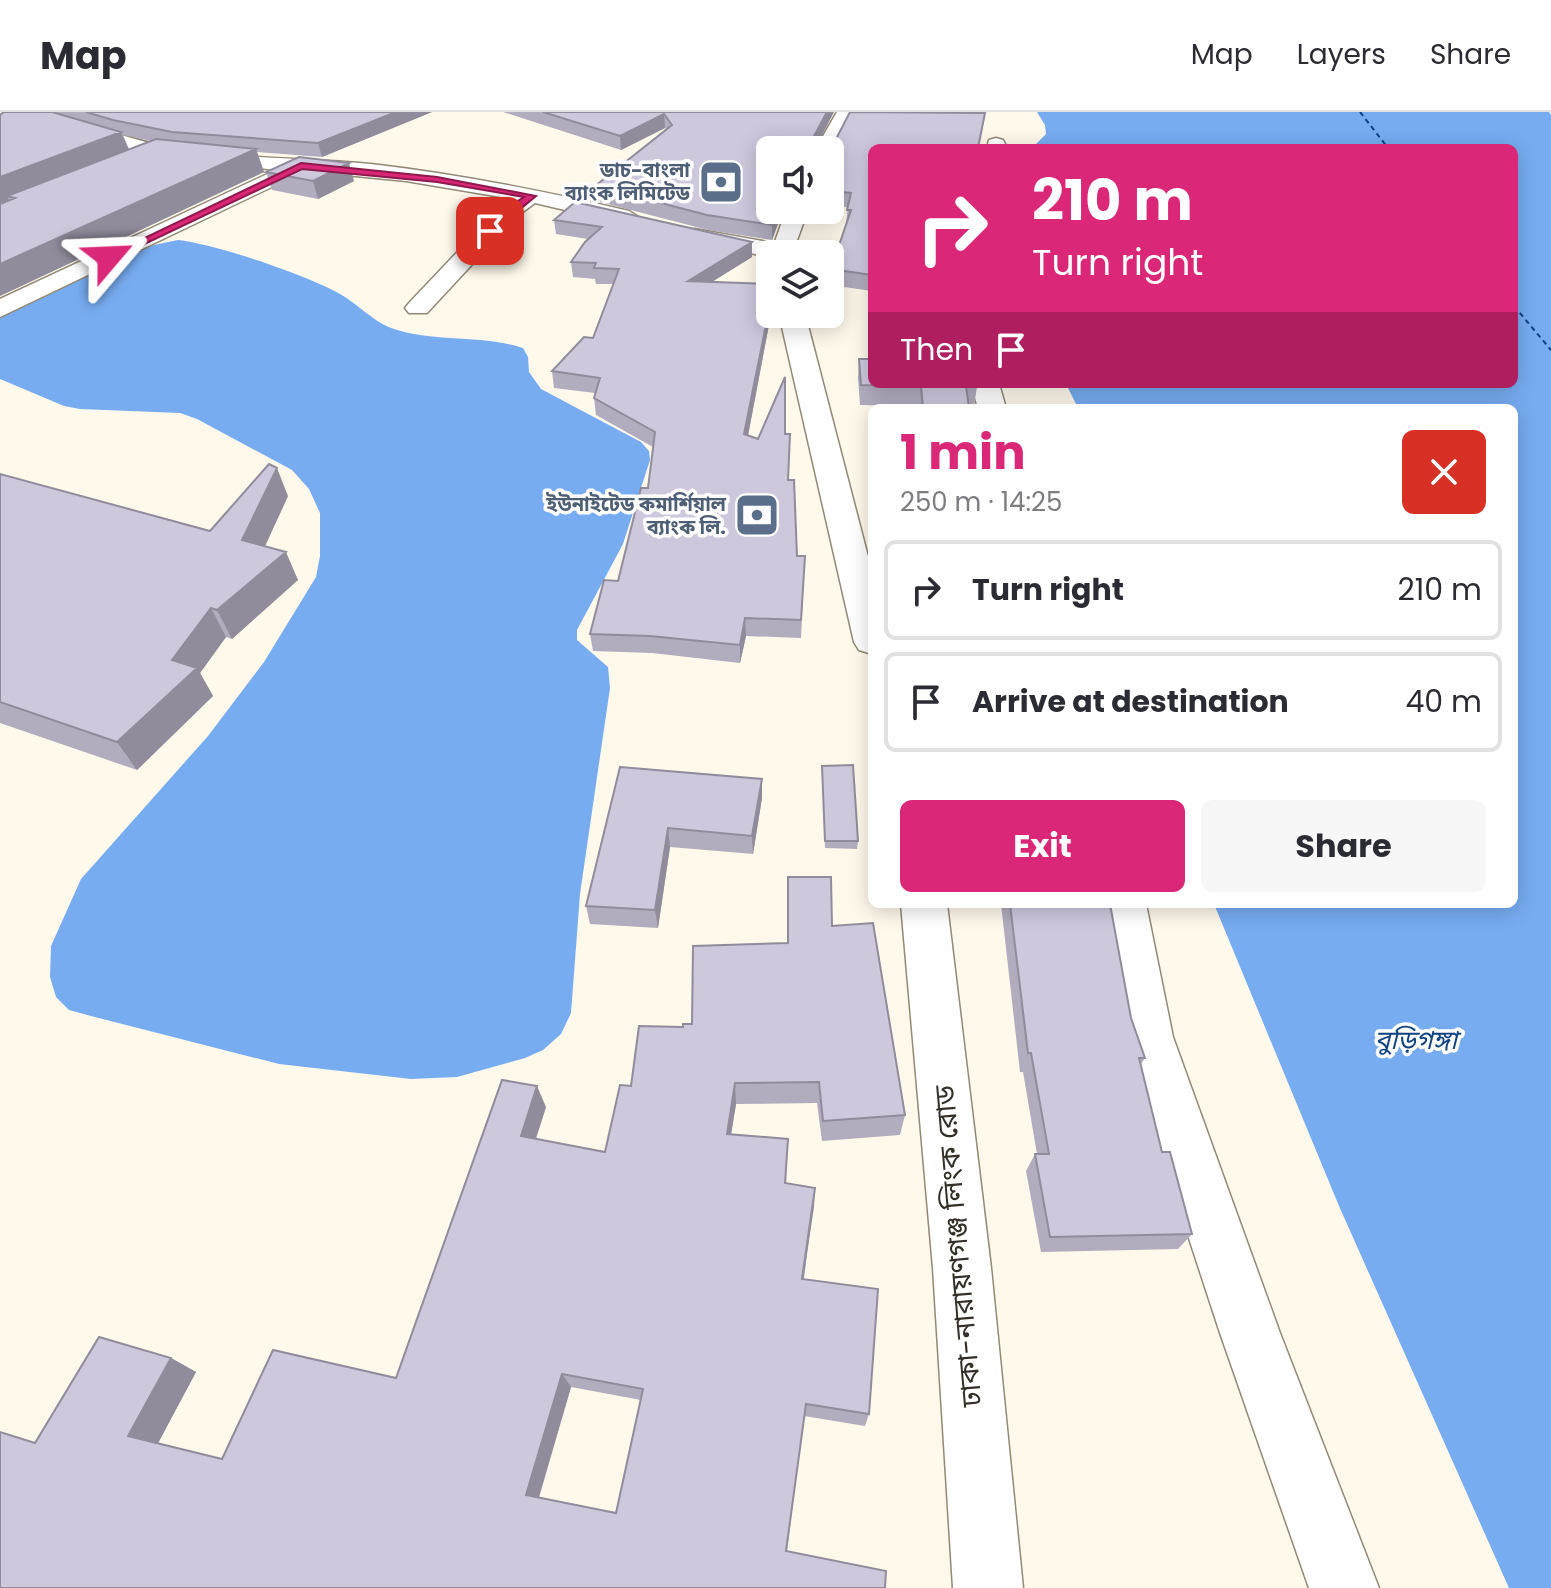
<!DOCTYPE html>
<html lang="en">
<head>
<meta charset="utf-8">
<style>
  :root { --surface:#fff; --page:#f7f7f7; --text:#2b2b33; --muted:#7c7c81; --line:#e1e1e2; --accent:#db2777 }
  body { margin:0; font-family:Poppins,"Noto Sans Bengali",sans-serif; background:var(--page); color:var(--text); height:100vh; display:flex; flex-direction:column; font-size:30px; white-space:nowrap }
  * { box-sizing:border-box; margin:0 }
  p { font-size:26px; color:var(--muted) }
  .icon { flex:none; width:44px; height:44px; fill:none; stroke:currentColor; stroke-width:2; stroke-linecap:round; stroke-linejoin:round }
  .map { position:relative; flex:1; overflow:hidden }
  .sheet { position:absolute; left:868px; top:292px; width:650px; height:504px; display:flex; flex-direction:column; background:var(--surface); border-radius:12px; box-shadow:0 4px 20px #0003 }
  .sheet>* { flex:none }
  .top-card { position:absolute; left:868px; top:32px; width:650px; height:244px; border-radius:12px; box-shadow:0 4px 20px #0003; background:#db2777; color:#fff; overflow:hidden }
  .tools { position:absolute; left:756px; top:24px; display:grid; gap:16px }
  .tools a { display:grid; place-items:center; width:88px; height:88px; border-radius:12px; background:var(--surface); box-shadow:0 4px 20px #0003; font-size:40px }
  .pin { position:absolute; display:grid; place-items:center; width:68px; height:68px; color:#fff; margin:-34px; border-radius:16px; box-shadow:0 4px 12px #0006 }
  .me { position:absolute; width:88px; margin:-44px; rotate:64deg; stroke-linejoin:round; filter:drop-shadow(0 0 6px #0008) }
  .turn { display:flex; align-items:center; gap:28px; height:168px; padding:0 32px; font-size:36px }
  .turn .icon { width:104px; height:104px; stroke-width:2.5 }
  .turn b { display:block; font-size:56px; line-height:68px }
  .then { display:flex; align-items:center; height:76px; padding:0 32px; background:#0003; gap:16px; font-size:30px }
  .round { display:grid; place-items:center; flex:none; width:84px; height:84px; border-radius:12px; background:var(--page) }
  .overview { display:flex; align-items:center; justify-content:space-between; height:136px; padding:0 32px }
  h1 { font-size:48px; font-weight:700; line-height:60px; color:var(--accent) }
  .primary-button { display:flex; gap:16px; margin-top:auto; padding:16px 32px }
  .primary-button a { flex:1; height:92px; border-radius:12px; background:var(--accent); color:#fff; font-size:32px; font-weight:700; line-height:92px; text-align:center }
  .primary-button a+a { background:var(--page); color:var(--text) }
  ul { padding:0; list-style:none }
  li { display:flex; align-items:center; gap:24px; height:100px; margin:0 16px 12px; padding:0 16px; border:4px solid var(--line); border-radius:12px }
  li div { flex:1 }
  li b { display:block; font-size:30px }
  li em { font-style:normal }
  header { display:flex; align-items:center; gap:48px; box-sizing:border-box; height:112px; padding:0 40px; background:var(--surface); border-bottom:2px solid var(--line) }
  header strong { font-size:38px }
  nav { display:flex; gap:44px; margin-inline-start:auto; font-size:28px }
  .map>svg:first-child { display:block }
  .water { fill:#77acf1 }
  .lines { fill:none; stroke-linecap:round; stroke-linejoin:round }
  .ferry { stroke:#0e4380; stroke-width:2; stroke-dasharray:5 4; stroke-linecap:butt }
  .minor-casing { stroke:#938976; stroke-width:3 }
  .highway-casing { stroke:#938976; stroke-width:3 }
  .minor { fill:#fff; fill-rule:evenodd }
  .highway { fill:#fff; fill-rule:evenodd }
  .wall { fill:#b1acbe; fill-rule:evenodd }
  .shaded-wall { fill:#908c9b }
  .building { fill:#cec8dd; stroke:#908c9b; stroke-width:2; fill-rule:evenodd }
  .route { fill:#db2777; stroke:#8e194d; stroke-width:2 }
  .labels { text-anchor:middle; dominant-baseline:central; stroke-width:7; stroke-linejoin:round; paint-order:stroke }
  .far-service-label { font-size:20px; font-weight:bold; fill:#4e5e75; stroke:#fff; text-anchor:end }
  .water-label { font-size:26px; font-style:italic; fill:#0e4380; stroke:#fff }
  .near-street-label { font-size:28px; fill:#332f27; stroke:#fff }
</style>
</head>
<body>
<header>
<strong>Map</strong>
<nav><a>Map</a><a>Layers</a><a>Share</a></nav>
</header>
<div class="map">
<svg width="1551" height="1476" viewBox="0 0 1551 1476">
  <rect width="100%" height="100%" fill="#fff9ec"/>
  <!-- water -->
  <path class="water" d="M 1037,0 L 1549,0 L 1551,3 L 1551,1476 L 1509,1476 L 1339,1094 L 1214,792 L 1514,792 L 1514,296 L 1078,296 L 1066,272 L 1514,272 L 1514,36 L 1032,36 L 1046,22 L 1045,13 Z
    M 178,128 C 215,132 307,163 340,182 C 358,192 371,208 391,216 C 433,231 481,222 523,236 L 528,245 L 529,260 L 541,277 L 641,330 L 649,339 L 650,348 L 623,432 L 577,518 L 577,528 L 608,555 L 610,576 L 580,782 L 571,901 L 561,922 L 543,938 L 525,946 L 457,965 L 411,967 L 279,952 L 91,904 L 69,898 L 56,885 L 50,865 L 51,834 L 81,767 L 208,624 L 264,550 L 316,465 L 320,444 L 320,401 L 309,377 L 292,358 L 197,307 L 180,301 L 80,297 L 64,294 L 0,267 L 0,205 L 149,134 Z"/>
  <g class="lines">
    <!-- ferry -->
    <path class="ferry" d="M 1360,0 L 1388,36
      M 1514,194 L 1551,238"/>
    <!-- minor casing -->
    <g class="minor-casing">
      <path id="minor" d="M 11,0 C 70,0 124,29 183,38 C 245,47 308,46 371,52 C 458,62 544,79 629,99 L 640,106 L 629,113 L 535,91 L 516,105 L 427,201 L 409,201 L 405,196 L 409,191 L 500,95 L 513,87 L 406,69 L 305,59 L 0,205 L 0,187 L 276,58 L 158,45 L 14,4 Z
        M 996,26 L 1003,28 L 1007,36 L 987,36 L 989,28 Z
        M 695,117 L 779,132 L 787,134 L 791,139 L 789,142 L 770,142 L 770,145 L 687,129 L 684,124 L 687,119 Z
        M 971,272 L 999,272 L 1006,296 L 978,296 Z
        M 1100,792 L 1146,792 L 1173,925 L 1280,1221 L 1379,1476 L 1309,1476 L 1220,1221 L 1123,925 Z"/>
    </g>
    <!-- highway casing -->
    <g class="highway-casing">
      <path id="highway" d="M 837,0 L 855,0 L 832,42 L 830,38 L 815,38 Z
        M 786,98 L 808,98 L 792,142 L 770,144 Z
        M 779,202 L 805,202 L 872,460 L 872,542 L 859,538 L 854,530 Z
        M 901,792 L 947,792 L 991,1156 L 1023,1476 L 953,1476 L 933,1156 Z"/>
    </g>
    <!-- minor -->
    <use href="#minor" class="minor"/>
    <!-- highway -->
    <use href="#highway" class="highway"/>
  </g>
  <!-- wall -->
  <path class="wall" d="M 4,0 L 432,0 L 322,45 L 257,40 L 264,60 L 0,184 L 0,3 ZM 123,23 L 151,29 L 129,37 Z
    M 503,0 L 834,0 L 820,27 L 835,29 L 985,1 L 978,36 L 872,36 L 872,179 L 830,173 L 831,157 L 846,112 L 848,95 L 830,94 L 830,38 L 770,38 L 783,98 L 772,128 L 708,118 L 596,89 L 595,74 L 666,17 L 665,16 L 621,38 Z
    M 266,60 L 354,69 L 318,87 L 272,78 Z
    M 575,90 L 752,145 L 712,170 L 771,202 L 748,324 L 758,327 L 790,322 L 788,368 L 797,444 L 805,444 L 801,526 L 746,524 L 740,551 L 652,541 L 593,539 L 590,522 L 618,469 L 648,376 L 653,335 L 596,303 L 594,286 L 595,281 L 554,276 L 552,259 L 593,226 L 613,172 L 596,172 L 595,167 L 573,165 L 571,150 L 588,127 L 556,122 L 554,108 Z
    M 859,247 L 977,275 L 974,294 L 969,294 L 969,296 L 919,296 L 919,294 L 860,293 L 858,266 Z
    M 0,362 L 210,419 L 288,384 L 265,434 L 298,468 L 232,527 L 226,525 L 200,561 L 213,584 L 137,658 L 0,611 Z
    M 822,654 L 858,729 L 857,737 L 825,736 Z
    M 620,655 L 762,667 L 762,686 L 753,742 L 670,735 L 658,816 L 590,812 L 586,794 Z
    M 1001,792 L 1110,792 L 1131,906 L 1145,946 L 1141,952 L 1162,1040 L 1192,1122 L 1178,1137 L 1041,1140 L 1026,1059 L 1035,1042 L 1037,1042 L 1023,960 L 1020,960 Z
    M 832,814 L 905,1003 L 900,1023 L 822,1029 L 817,991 L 736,992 L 731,1022 L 788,1027 L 786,1071 L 815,1076 L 804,1167 L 869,1302 L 865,1314 L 804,1304 L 787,1439 L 35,1331 L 171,1246 L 196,1260 L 158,1331 L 222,1347 L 396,1266 L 546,995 L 536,1027 L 605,1040 L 631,974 L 683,915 L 692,912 L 788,831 ZM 571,1275 L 641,1288 L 616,1401 L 539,1386 Z"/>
  <!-- shaded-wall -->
  <path class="shaded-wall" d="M 396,0 L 432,0 L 322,45 L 318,31 Z
    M 827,0 L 834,0 L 814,38 L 813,26 Z
    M 664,2 L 665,16 L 621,38 L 620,24 Z
    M 121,20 L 131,43 L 7,84 L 10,90 L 0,94 L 0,65 Z
    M 256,37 L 264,60 L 0,184 L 0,152 Z
    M 349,51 L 354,69 L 318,87 L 313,69 Z
    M 778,98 L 783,98 L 772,128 L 772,113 Z
    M 752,130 L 752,145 L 689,184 L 688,169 Z
    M 770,193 L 770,202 L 771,202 L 745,339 L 744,322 Z
    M 277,356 L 288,384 L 255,456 L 242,428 Z
    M 286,440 L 298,468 L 232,527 L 217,498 Z
    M 211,496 L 226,525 L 200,561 L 213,584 L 137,658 L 117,630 L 172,548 Z
    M 745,506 L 746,524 L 740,551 L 740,533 Z
    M 762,667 L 762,686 L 753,742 L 752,724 Z
    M 668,716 L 670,735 L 658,816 L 655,798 Z
    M 735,971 L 736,992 L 728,1042 L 727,1022 Z
    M 537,974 L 546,995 L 530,1044 L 521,1024 Z
    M 815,1076 L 814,1095 L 801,1182 L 802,1167 Z
    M 171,1246 L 196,1260 L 156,1335 L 128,1324 Z
    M 562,1262 L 571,1275 L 537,1391 L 526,1383 Z"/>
  <!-- building -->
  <path class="building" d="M 4,0 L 52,0 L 121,20 L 0,65 L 0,3 Z
    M 86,0 L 396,0 L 318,31 L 172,20 L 113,8 Z
    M 543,0 L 827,0 L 813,26 L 835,29 L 850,0 L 985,1 L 978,36 L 872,36 L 872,163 L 831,157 L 851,98 L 847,98 L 851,81 L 830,79 L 830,38 L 770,38 L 770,98 L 778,98 L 772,113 L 707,103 L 595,74 L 672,13 L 664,2 L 620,24 Z
    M 156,27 L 256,37 L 0,152 L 0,92 L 15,86 L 7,84 Z
    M 299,45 L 349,51 L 313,69 L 266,60 Z
    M 575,90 L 752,130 L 688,169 L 770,172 L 770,193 L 744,322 L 758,327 L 785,265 L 785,322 L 790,322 L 788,368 L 794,368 L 797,444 L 805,444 L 801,508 L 745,506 L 740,533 L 650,524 L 590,522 L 604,468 L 618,469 L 641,376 L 648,376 L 655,320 L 594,286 L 600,266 L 552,259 L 584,225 L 593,226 L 619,157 L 594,156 L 596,151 L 571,150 L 585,130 L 602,115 L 554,108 Z
    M 859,247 L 872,247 L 872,272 L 977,272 L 977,275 L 966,274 L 969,296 L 923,296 L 921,274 L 861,273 Z
    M 269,352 L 277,356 L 242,428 L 286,440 L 217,498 L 211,496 L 172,548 L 197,556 L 117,630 L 0,590 L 0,362 L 210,419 Z
    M 853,653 L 858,729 L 825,729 L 822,654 Z
    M 620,655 L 762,667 L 752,724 L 668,716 L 655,798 L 586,794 Z
    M 788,765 L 831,765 L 832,814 L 873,811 L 905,1003 L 823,1009 L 819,970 L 735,971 L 727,1022 L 788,1027 L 785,1071 L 815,1076 L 802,1167 L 878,1177 L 869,1302 L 806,1292 L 786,1439 L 886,1459 L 885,1476 L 0,1476 L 0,1320 L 35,1331 L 99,1225 L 171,1246 L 128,1324 L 222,1347 L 273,1238 L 396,1266 L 502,968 L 537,974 L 521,1024 L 605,1040 L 620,973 L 631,974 L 639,914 L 683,915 L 683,912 L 692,912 L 693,834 L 788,831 ZM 562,1262 L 643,1277 L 616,1401 L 526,1383 Z
    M 1010,792 L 1110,792 L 1131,906 L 1145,946 L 1139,946 L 1162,1040 L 1170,1040 L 1192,1122 L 1050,1125 L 1035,1042 L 1049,1042 L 1031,941 L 1028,941 Z"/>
  <!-- route -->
  <path class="route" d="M 301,51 L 437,65 L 536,84 L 490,122 L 487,117 L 504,98 L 524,85 L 437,70 L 302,57 L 113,147 L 105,145 Z"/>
  <!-- icons -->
  <defs>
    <g id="bank-square" transform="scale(2.3)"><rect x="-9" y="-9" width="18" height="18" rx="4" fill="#5c6f8a" stroke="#fff"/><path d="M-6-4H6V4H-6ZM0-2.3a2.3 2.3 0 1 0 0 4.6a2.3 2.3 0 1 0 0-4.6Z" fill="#fff"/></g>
  </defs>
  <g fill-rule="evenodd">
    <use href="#bank-square" x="721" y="70"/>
    <use href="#bank-square" x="757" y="403"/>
  </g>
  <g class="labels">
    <!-- far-service labels -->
    <g class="far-service-label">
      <text x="690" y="58">ডাচ-বাংলা<tspan x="690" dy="23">ব্যাংক লিমিটেড</tspan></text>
      <text x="726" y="392">ইউনাইটেড কমার্শিয়াল<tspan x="726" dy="23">ব্যাংক লি.</tspan></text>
    </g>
    <!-- water labels -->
    <g class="water-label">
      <text x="1416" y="928">বুড়িগঙ্গা</text>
    </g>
    <!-- near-street labels -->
    <g class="near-street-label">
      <text transform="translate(958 1134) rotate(-95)">ঢাকা-নারায়ণগঞ্জ লিংক রোড</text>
    </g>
  </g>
</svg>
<div class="tools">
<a><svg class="icon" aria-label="sound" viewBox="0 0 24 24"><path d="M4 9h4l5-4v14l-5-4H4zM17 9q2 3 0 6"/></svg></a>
<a><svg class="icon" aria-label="layers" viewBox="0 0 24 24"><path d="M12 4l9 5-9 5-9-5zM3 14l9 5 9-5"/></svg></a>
</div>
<div class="pin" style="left:490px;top:119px;background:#d93025"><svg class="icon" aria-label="arrive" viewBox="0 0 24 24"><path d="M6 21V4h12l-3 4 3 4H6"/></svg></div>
<svg class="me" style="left:109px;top:145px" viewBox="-20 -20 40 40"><path d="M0-17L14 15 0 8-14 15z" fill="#db2777" stroke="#fff" stroke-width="4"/></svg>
<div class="top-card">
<div class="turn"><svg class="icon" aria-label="right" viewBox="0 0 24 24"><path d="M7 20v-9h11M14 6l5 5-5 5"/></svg><div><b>210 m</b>Turn right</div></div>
<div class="then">Then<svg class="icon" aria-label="arrive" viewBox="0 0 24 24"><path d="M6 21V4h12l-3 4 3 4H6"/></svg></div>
</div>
<section class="sheet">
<div class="overview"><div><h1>1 min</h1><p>250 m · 14:25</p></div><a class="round" style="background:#d93025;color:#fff"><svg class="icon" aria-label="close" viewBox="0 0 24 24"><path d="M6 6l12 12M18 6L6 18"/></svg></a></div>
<ul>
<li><svg class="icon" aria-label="right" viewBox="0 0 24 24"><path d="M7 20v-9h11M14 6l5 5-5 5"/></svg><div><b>Turn right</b></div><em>210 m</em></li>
<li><svg class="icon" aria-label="arrive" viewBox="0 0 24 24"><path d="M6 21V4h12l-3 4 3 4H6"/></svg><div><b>Arrive at destination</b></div><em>40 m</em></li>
</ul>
<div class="primary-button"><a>Exit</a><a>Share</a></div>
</section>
</div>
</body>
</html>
